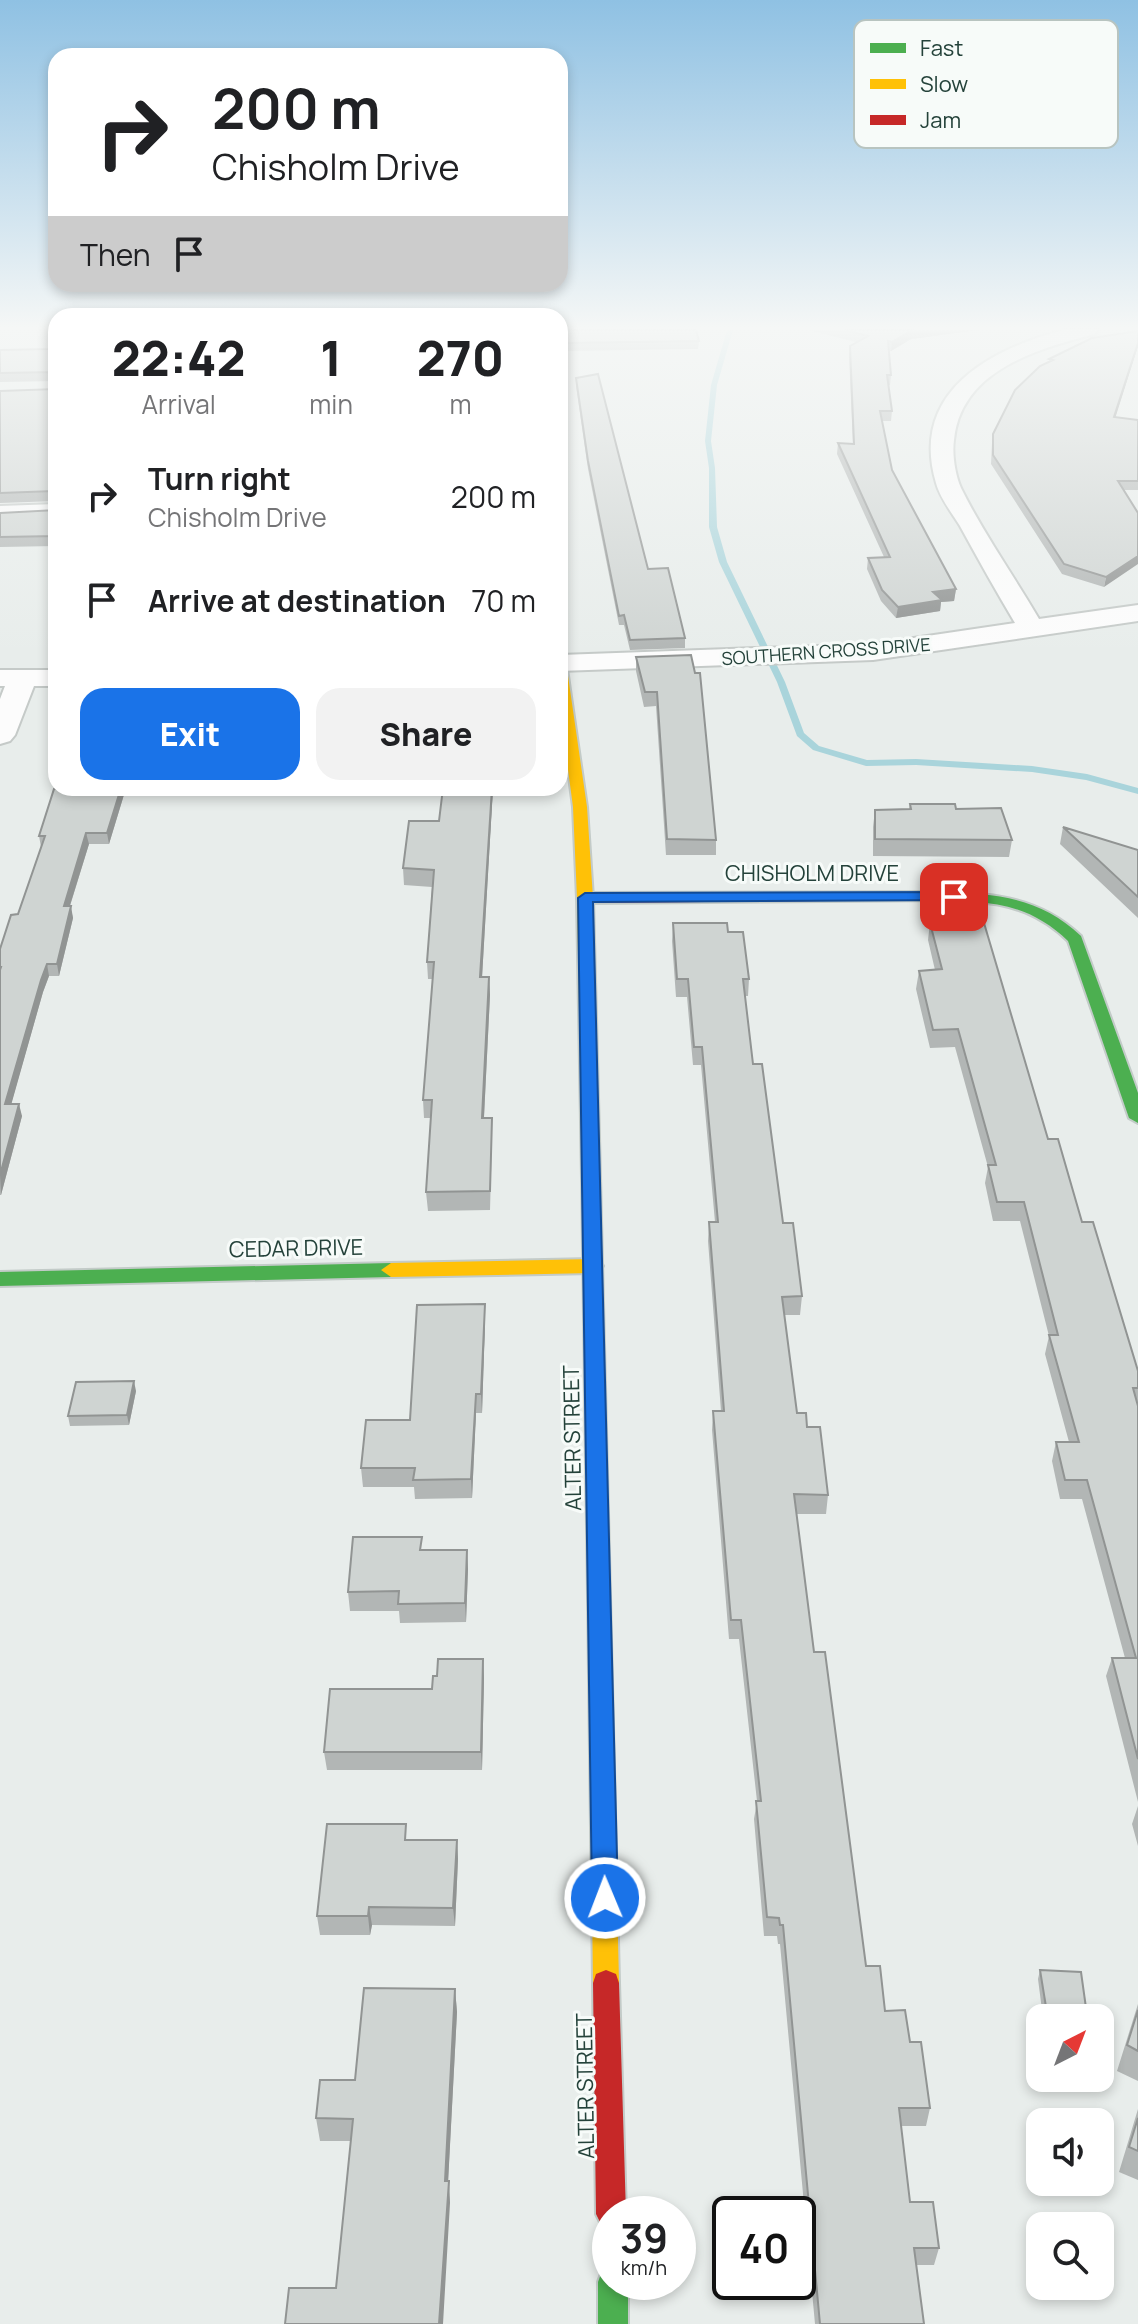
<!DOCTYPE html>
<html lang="en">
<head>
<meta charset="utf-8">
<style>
  :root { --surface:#fff; --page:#f2f2f2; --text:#202124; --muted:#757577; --accent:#1a73e8 }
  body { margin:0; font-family:Manrope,sans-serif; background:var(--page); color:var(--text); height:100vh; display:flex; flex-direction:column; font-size:30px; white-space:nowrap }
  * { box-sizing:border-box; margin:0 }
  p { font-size:26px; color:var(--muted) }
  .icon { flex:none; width:44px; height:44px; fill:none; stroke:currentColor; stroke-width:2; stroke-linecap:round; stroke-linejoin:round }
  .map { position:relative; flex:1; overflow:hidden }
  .side { position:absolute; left:48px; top:308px; width:520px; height:488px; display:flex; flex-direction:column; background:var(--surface); border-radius:24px; box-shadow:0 4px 12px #0003 }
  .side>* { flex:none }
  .hud { position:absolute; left:48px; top:48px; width:520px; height:244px; border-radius:24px; box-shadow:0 4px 12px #0003; background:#fff; color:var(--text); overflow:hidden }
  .needle { width:52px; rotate:42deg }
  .tools { position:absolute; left:1026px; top:2004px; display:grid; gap:16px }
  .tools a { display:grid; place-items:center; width:88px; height:88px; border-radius:16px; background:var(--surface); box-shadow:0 4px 12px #0003; font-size:40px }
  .speed { position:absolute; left:592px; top:2196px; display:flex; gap:16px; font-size:40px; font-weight:700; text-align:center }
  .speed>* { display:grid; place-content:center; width:104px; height:104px; border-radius:50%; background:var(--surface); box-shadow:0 4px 12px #0003; line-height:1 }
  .speed small { font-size:20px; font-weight:400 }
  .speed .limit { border:4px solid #111; border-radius:12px; background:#fff; color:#111 }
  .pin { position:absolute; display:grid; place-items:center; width:68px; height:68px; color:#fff; margin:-34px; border-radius:16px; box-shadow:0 4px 12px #0006 }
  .me { position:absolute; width:88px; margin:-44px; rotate:359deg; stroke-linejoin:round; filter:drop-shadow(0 0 6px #0008) }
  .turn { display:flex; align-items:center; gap:28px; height:168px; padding:0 32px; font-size:36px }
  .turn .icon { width:104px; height:104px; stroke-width:2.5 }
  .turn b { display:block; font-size:56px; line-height:68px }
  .then { display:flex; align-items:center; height:76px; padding:0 32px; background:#0003; gap:16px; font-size:30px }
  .eta { display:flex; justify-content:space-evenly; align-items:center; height:136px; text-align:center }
  .eta b { font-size:48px; font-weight:800; line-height:56px }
  .primary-button { display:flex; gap:16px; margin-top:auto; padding:16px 32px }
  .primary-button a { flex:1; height:92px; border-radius:24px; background:var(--accent); color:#fff; font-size:32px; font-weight:800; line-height:92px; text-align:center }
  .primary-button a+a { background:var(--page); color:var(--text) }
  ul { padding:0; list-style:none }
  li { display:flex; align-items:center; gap:24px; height:104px; padding:0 32px }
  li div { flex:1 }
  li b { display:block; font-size:30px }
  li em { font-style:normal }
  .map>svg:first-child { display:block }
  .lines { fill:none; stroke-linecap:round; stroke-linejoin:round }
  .stream { fill:#a9d4db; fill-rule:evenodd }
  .street-casing { stroke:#c5cac8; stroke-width:4 }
  .fast-casing { stroke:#c3cbc8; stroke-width:4 }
  .slow-casing { stroke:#c3cbc8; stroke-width:4 }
  .jam-casing { stroke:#c3cbc8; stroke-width:4 }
  .street { fill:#fcfcfc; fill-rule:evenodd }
  .fast { fill:#4caf50; fill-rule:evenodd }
  .slow { fill:#ffc107; fill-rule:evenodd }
  .jam { fill:#c62828; fill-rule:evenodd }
  .wall { fill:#b2b6b5 }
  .shaded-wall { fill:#919493 }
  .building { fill:#cfd4d2; stroke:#919493; stroke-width:2 }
  .route { fill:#1a73e8; stroke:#114b97; stroke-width:2 }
  .labels { text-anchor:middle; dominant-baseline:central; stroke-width:6; stroke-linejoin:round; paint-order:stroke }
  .far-street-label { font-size:18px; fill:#24423a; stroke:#f7fbf9 }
  .street-label { font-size:22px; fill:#24423a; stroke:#f7fbf9 }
  .key { fill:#f7fbf9; stroke:#b8c4c0; stroke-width:2 }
  .key-label { font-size:22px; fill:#24423a }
</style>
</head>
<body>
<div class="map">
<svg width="1138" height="2324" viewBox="0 0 1138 2324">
  <rect width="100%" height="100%" fill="#e8edeb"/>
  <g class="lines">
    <!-- stream -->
    <path class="stream" d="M 727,330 L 733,330 L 717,385 L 711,441 L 715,468 L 717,527 L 727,562 L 785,682 L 804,733 L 819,746 L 867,760 L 916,759 L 1032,766 L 1087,774 L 1138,788 L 1138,794 L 1086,780 L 1032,772 L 916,765 L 866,766 L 813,750 L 797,736 L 777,682 L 719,562 L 709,527 L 709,468 L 705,441 L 711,385 Z"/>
    <!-- street casing -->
    <g class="street-casing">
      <path id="street" d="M 1064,330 L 1098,330 L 1095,334 C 1037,349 961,370 954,440 C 952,454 955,474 961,488 C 983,533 1014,576 1039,619 L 1138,605 L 1138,621 L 873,660 L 560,671 L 560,655 L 873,644 L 1015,623 C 996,591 978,559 960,526 C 952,513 940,498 936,483 C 909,392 990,349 1064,330 Z
        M 56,504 L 56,518 L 0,520 L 0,506 Z
        M 0,670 L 56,670 L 56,686 L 34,686 L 15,735 L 10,741 L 0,744 L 0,699 L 5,686 L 0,686 Z"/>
    </g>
    <!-- fast casing -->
    <g class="fast-casing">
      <path id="fast" d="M 942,892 C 995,893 1041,898 1081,936 L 1138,1093 L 1138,1123 L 1129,1118 L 1068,941 C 1041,915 1012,904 975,902 C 962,902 949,903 937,900 L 937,894 Z
        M 591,1171 L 600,1177 L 610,1597 L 607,1604 L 599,1606 L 591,1604 L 588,1597 L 582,1177 Z
        M 391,1263 L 401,1270 L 391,1277 L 0,1286 L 0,1272 Z
        M 610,2268 L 610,2282 L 628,2282 L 628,2324 L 598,2324 L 598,2282 L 602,2271 Z"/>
    </g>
    <!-- slow casing -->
    <g class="slow-casing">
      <path id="slow" d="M 560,658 L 566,662 L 587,807 L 593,898 L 600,1177 L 591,1183 L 582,1177 L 577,898 L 573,807 L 560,709 Z
        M 593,1259 L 603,1266 L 593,1273 L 391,1277 L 381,1270 L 391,1263 Z
        M 599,1588 L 607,1590 L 610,1597 L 619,1983 L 616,1992 L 606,1996 L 596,1992 L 593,1983 L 588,1597 L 591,1590 Z"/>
    </g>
    <!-- jam casing -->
    <g class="jam-casing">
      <path id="jam" d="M 942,892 L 947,894 L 947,900 L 585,903 L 577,898 L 585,893 Z
        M 606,1970 L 616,1974 L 619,1983 L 626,2214 L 610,2214 L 610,2228 L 601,2224 L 596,2214 L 593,1983 L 596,1974 Z"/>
    </g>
    <!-- street -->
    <use href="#street" class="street"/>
    <!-- fast -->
    <use href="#fast" class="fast"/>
    <!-- slow -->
    <use href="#slow" class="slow"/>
    <!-- jam -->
    <use href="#jam" class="jam"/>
  </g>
  <!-- wall -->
  <path class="wall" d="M 560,330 L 699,341 L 698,349 L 564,351 L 560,339 Z
    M 808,330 L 978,330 L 911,339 L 891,351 L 889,351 L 891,375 L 890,385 L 888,385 L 892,411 L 891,421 L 882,421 L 892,470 L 956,589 L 954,601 L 941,602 L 940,611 L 896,618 L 881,601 L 867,569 L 868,558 L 884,557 L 837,454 L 838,443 L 853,444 L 849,356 L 850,346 L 856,342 Z
    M 1138,331 L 1138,346 L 1115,417 L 1138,420 L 1138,490 L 1123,490 L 1104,587 L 1062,574 L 991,464 L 992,443 L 993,434 L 1049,362 L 1049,359 Z
    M 56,345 L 56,381 L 0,382 L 0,350 L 49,349 Z
    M 576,378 L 648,569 L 685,638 L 685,648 L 630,650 L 624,625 L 619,625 L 588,469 L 576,386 Z
    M 56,389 L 56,501 L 0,503 L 0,391 Z
    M 56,510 L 56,546 L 0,547 L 0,513 Z
    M 691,655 L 716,840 L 716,855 L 666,855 L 656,706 L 644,707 L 636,671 L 636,657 Z
    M 126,788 L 109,844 L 89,844 L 70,906 L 73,918 L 59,976 L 49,976 L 43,992 L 11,1104 L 22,1116 L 1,1195 L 0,1195 L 0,949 L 18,914 L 41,847 L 39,836 Z
    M 493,788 L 482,977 L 489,977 L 490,995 L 484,1118 L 492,1136 L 490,1210 L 428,1211 L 426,1192 L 431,1118 L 424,1118 L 423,1100 L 433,979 L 428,979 L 427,962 L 432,887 L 404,885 L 403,868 L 439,821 Z
    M 910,804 L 1012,840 L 1009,857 L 873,856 L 873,827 L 875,810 L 909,809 Z
    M 1063,827 L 1138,850 L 1138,918 L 1060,844 Z
    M 673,923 L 728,932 L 749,979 L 748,996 L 745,996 L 753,1064 L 783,1223 L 802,1296 L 800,1315 L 784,1315 L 797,1413 L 807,1427 L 828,1495 L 826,1514 L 796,1514 L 814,1652 L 866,1966 L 885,2011 L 910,2042 L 930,2108 L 926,2126 L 901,2126 L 910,2202 L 939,2248 L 934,2265 L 916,2265 L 924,2324 L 815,2324 L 780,1944 L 778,1944 L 777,1936 L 764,1936 L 754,1819 L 757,1801 L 739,1639 L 729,1639 L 712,1430 L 713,1411 L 721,1411 L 708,1241 L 709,1222 L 715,1222 L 701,1065 L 693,1065 L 687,997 L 676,997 L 672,941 Z
    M 930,923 L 1048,1139 L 1082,1222 L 1138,1371 L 1138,1802 L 1106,1676 L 1112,1658 L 1125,1658 L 1082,1499 L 1060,1499 L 1052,1461 L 1056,1442 L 1069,1442 L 1045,1354 L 1049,1336 L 1020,1221 L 993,1221 L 985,1183 L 988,1167 L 955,1047 L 930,1048 L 916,989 L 919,971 L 935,970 L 928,940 Z
    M 485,1304 L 485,1323 L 482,1413 L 476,1413 L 472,1498 L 415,1499 L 414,1487 L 363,1487 L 361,1468 L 410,1420 Z
    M 136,1391 L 129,1425 L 70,1426 L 68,1416 Z
    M 423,1550 L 467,1550 L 468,1569 L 466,1622 L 400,1623 L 399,1611 L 350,1611 L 348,1592 Z
    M 483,1659 L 484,1678 L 482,1770 L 327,1770 L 324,1752 L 432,1689 L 437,1676 Z
    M 1138,1806 L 1138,1846 L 1132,1824 Z
    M 407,1840 L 457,1840 L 458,1859 L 455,1926 L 372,1925 L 370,1935 L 320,1935 L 317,1916 Z
    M 1040,1970 L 1087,2015 L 1086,2018 L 1043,2018 L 1038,1979 Z
    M 455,1989 L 457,2012 L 448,2181 L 450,2203 L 351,2141 L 320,2141 L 316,2118 Z
    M 1138,2004 L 1138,2081 L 1117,2071 Z
    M 1138,2109 L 1138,2180 L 1119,2172 Z"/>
  <!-- shaded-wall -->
  <path class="shaded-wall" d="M 912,330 L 978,330 L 911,339 L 891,351 L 892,342 Z
    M 1138,343 L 1138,346 L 1113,425 L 1114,417 Z
    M 1138,556 L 1138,564 L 1104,587 L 1106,577 Z
    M 956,589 L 954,601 L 941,602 L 940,611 L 896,618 L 898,607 L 933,592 Z
    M 121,788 L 126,788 L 109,844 L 107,833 Z
    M 492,788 L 493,788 L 481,995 L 480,977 Z
    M 86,833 L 89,844 L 66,918 L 64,906 Z
    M 71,906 L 73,918 L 59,976 L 57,964 Z
    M 47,964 L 49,976 L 43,992 L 8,1116 L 5,1104 L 41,980 Z
    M 489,977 L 490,995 L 483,1136 L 482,1118 Z
    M 19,1104 L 22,1116 L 1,1195 L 0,1175 Z
    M 485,1304 L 485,1323 L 482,1413 L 481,1394 Z
    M 134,1381 L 136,1391 L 129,1425 L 127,1415 Z
    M 476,1394 L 476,1413 L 472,1498 L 471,1479 Z
    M 467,1550 L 468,1569 L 466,1622 L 465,1603 Z
    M 483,1659 L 484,1678 L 482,1770 L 481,1752 Z
    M 457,1840 L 458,1859 L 455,1926 L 453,1908 Z
    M 369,1907 L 372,1925 L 370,1935 L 368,1916 Z
    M 455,1989 L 457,2012 L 447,2203 L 445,2181 Z
    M 449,2181 L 450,2203 L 443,2324 L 439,2324 Z"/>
  <!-- building -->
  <path class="building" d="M 560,330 L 696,330 L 699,341 L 564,343 Z
    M 845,330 L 912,330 L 892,342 L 888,341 L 891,375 L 887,375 L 892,411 L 880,411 L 892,470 L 956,589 L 933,592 L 942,600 L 898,607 L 882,590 L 868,558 L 890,557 L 838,443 L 854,444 L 850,346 L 868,336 Z
    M 1138,331 L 1138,343 L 1114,417 L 1138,420 L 1138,481 L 1118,481 L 1138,513 L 1138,556 L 1106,577 L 1064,564 L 993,455 L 993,434 L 1015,390 L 1040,366 L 1053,360 L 1049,359 L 1092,338 Z
    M 50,345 L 56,345 L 56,374 L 55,372 L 0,373 L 0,350 L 49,349 Z
    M 598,374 L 648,569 L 668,568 L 685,638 L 630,640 L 624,615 L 619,616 L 588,461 L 576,378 Z
    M 56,389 L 56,493 L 54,491 L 0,493 L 0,391 Z
    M 56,510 L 56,536 L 0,537 L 0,513 Z
    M 691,655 L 695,673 L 700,673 L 716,840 L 667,839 L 657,692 L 645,692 L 636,657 Z
    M 61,788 L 121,788 L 107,833 L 86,833 L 64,906 L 71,906 L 57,964 L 47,964 L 41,980 L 5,1104 L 19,1104 L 0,1175 L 0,970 L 1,967 L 0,967 L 0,949 L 11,915 L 18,914 L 45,836 L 39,836 L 54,789 Z
    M 443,788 L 492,788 L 480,977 L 489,977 L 482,1118 L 492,1118 L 490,1191 L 426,1192 L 432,1100 L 423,1100 L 434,962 L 427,962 L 434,870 L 403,868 L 409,821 L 439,821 Z
    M 910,804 L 955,804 L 956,809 L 1001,808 L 1012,840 L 875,839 L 875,810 L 911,809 Z
    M 1063,827 L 1138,850 L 1138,897 Z
    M 673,923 L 727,923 L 728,932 L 743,932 L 749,979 L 743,979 L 753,1064 L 762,1064 L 783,1223 L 793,1223 L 802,1296 L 782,1297 L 797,1413 L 806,1413 L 807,1427 L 820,1427 L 828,1495 L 794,1494 L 814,1652 L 825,1652 L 866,1966 L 880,1966 L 885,2011 L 905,2010 L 910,2042 L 921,2042 L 930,2108 L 899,2108 L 910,2202 L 933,2202 L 939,2248 L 914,2248 L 924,2324 L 820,2324 L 783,1925 L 780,1925 L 779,1918 L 767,1917 L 756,1801 L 761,1801 L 741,1620 L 731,1620 L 713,1411 L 724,1411 L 709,1222 L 718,1222 L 702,1047 L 694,1047 L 688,979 L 677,979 Z
    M 930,923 L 984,923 L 1048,1139 L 1058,1139 L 1082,1222 L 1093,1222 L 1138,1371 L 1138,1388 L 1133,1388 L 1138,1406 L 1138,1759 L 1112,1658 L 1136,1658 L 1087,1480 L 1065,1480 L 1056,1442 L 1079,1442 L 1049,1335 L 1058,1335 L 1024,1202 L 997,1202 L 988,1165 L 996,1165 L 958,1029 L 933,1030 L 919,971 L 942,969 Z
    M 485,1304 L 481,1394 L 476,1394 L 471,1479 L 413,1480 L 415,1468 L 361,1468 L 366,1420 L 410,1420 L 417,1305 Z
    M 134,1381 L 127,1415 L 68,1416 L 76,1382 Z
    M 353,1537 L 422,1537 L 420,1550 L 467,1550 L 465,1603 L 398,1604 L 399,1591 L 348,1592 Z
    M 438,1659 L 483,1659 L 481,1752 L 324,1752 L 330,1689 L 432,1689 L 433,1676 L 437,1676 Z
    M 327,1824 L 406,1824 L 405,1840 L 457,1840 L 453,1908 L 369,1907 L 368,1916 L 317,1916 Z
    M 1040,1970 L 1081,1972 L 1087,2015 L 1047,2013 Z
    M 364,1988 L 455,1989 L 445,2181 L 449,2181 L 439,2324 L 285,2324 L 289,2288 L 336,2288 L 353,2119 L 316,2118 L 320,2080 L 355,2080 Z
    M 1138,2010 L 1138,2051 L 1127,2045 Z
    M 1138,2118 L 1138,2151 L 1129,2147 Z"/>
  <!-- sky -->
  <linearGradient id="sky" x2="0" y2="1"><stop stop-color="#8fc1e3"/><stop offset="0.5" stop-color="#f5f7f6"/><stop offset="1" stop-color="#f5f7f6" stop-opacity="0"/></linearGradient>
  <rect width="1138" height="655" fill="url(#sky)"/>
  <!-- route -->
  <path class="route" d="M 954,892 L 959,894 L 959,900 L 593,902 L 618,1898 L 615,1907 L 605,1910 L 596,1907 L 592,1898 L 578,898 L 585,893 Z"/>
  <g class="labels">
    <!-- far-street labels -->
    <g class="far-street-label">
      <text transform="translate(826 651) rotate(-4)">SOUTHERN CROSS DRIVE</text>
    </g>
    <!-- street labels -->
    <g class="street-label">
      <text x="812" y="873">CHISHOLM DRIVE</text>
      <text transform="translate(296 1248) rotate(-1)">CEDAR DRIVE</text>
      <text transform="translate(572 1438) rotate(-91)">ALTER STREET</text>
      <text transform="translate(585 2086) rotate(-91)">ALTER STREET</text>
    </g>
  </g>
  <!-- legend -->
  <rect x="854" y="20" width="264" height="128" rx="12" class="key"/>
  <rect x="870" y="43" width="36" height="10" fill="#4caf50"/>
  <rect x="870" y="79" width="36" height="10" fill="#ffc107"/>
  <rect x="870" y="115" width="36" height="10" fill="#c62828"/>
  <g class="key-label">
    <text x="920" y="56">Fast</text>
    <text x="920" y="92">Slow</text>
    <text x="920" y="128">Jam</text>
  </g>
</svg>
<div class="tools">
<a><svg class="needle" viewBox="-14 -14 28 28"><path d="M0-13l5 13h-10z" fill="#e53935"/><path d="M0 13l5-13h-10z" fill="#757577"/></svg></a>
<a><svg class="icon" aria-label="sound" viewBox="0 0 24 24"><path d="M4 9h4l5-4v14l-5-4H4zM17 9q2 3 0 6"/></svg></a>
<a><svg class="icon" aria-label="search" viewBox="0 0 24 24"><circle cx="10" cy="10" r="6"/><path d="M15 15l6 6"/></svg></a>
</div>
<div class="speed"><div>39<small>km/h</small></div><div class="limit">40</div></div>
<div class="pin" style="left:954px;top:897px;background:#d93025"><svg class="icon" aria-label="arrive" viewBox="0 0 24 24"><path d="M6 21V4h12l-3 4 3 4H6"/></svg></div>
<svg class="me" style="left:605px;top:1898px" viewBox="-20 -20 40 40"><circle r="17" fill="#1a73e8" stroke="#fff" stroke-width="3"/><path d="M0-11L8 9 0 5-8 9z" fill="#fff"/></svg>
<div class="hud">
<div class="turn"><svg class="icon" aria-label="right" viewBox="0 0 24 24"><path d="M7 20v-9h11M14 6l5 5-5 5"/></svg><div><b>200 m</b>Chisholm Drive</div></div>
<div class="then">Then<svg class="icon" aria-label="arrive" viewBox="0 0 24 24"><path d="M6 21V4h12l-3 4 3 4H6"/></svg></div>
</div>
<section class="side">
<div class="eta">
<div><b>22:42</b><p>Arrival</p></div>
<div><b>1</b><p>min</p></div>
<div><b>270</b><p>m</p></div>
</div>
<ul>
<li><svg class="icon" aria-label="right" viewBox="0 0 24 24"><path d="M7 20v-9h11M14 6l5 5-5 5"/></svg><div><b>Turn right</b><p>Chisholm Drive</p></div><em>200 m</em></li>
<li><svg class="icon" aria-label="arrive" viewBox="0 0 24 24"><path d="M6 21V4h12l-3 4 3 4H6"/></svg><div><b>Arrive at destination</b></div><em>70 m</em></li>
</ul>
<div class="primary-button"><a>Exit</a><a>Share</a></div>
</section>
</div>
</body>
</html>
